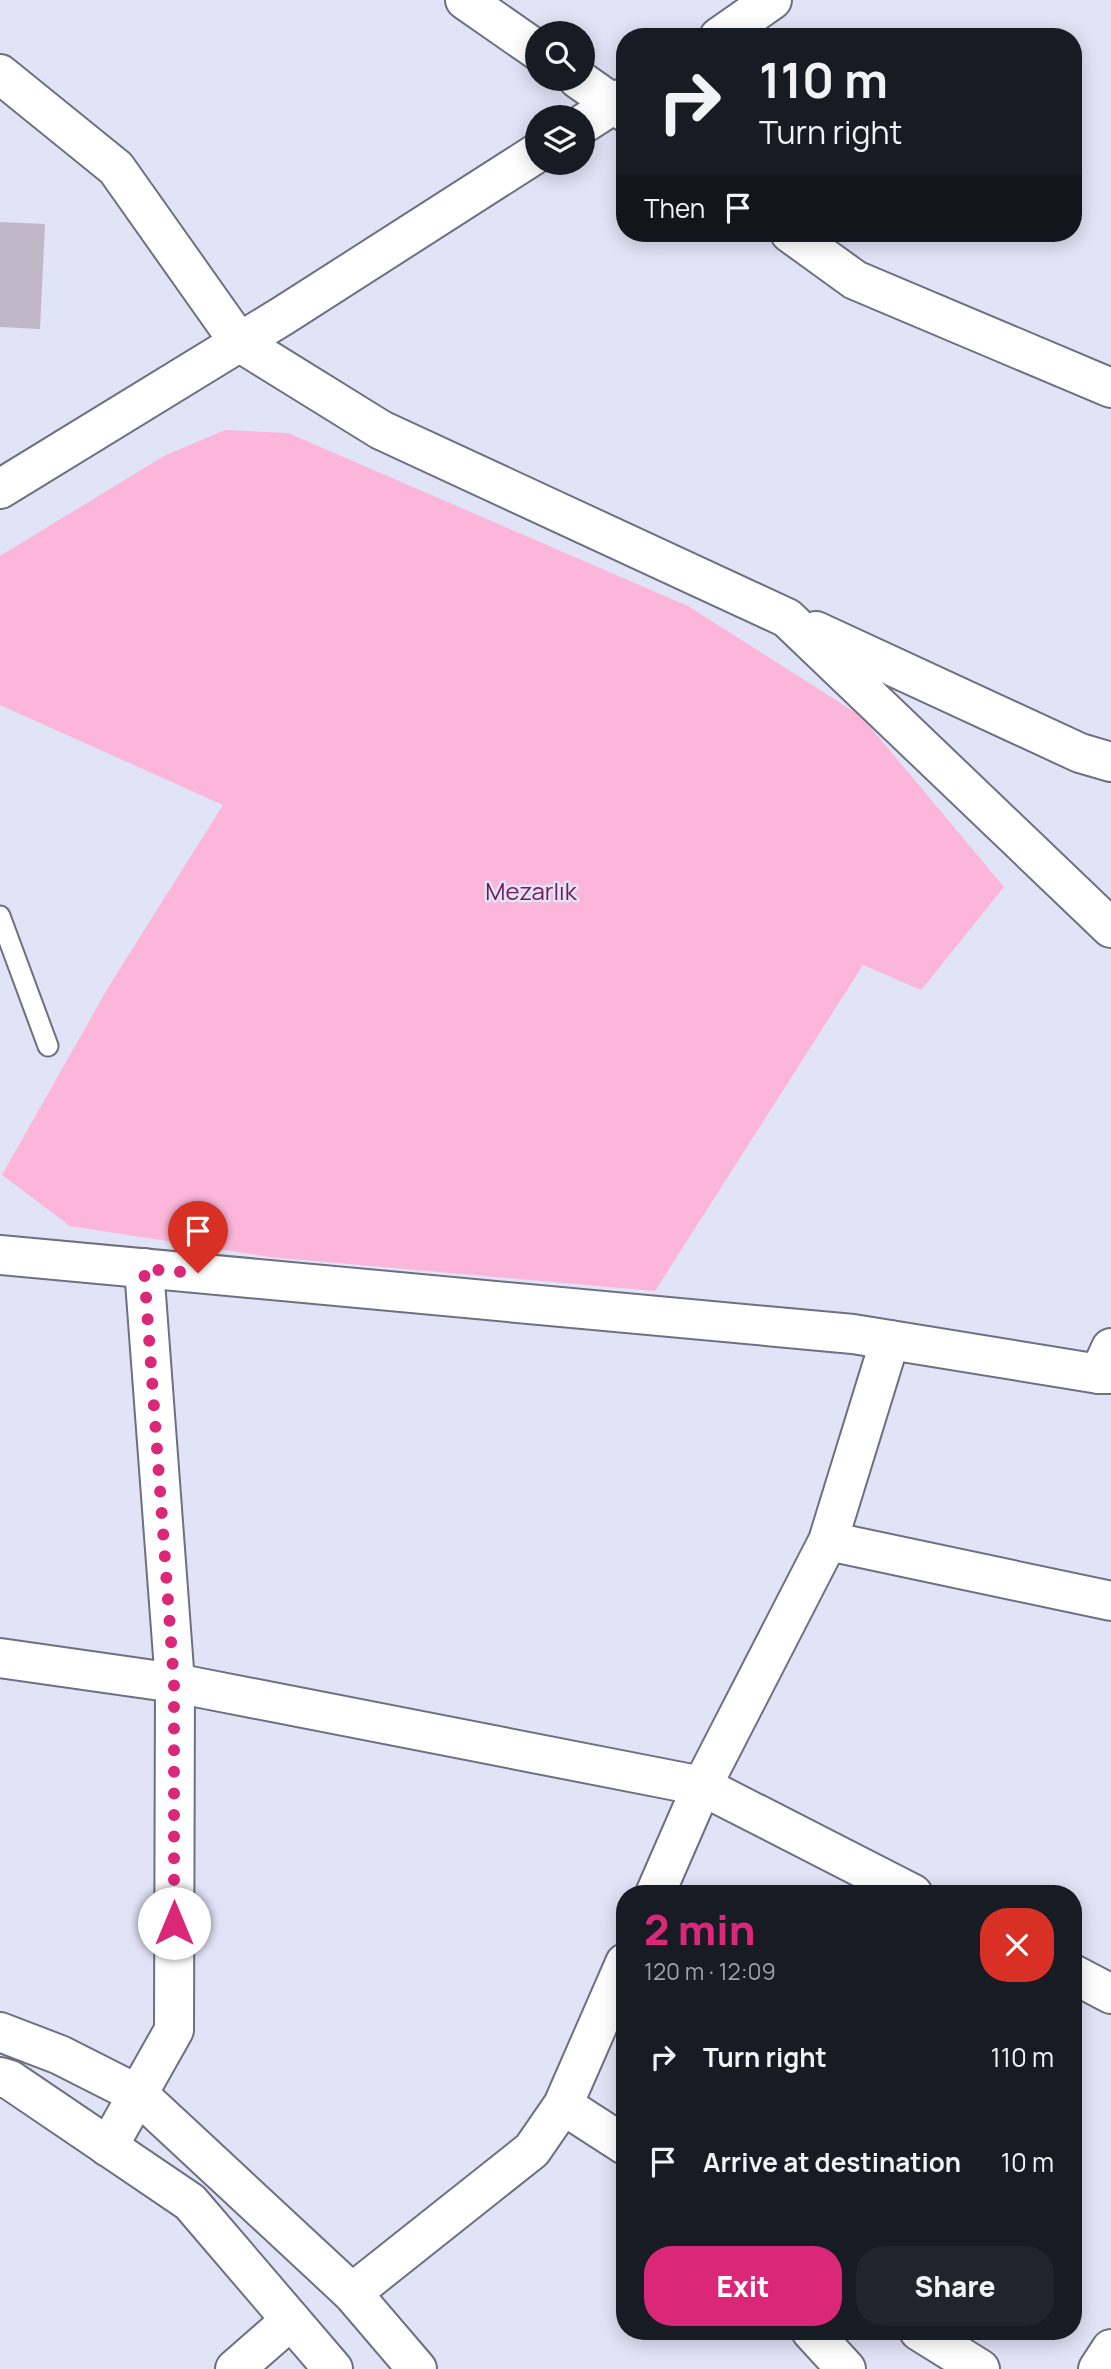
<!DOCTYPE html>
<html lang="en">
<head>
<meta charset="utf-8">
<style>
  :root { --surface:#171b24; --page:#20242c; --text:#f1f3f6; --muted:#9ea1a6; --accent:#db2777 }
  body { margin:0; font-family:Manrope,sans-serif; background:var(--page); color:var(--text); height:100vh; display:flex; flex-direction:column; font-size:26px; white-space:nowrap }
  * { box-sizing:border-box; margin:0 }
  p { font-size:23px; color:var(--muted) }
  .icon { flex:none; width:38px; height:38px; fill:none; stroke:currentColor; stroke-width:2; stroke-linecap:round; stroke-linejoin:round }
  .map { position:relative; flex:1; overflow:hidden }
  .panel { position:absolute; left:616px; top:1885px; width:466px; height:455px; display:flex; flex-direction:column; background:var(--surface); border-radius:28px; box-shadow:0 4px 18px #0003 }
  .panel>* { flex:none }
  .guide { position:absolute; left:616px; top:28px; width:466px; height:214px; border-radius:28px; box-shadow:0 4px 18px #0003; background:#171b24; color:var(--text); overflow:hidden }
  .buttons { position:absolute; left:525px; top:21px; display:grid; gap:14px }
  .buttons a { display:grid; place-items:center; width:70px; height:70px; border-radius:50%; background:var(--surface); box-shadow:0 4px 18px #0003; font-size:35px }
  .pin { position:absolute; display:grid; place-items:center; width:60px; height:60px; color:#fff; margin:-72px -30px; border-radius:50% 50% 50% 0; rotate:-45deg; box-shadow:0 0 7px #0007 }
  .pin .icon { rotate:45deg }
  .me { position:absolute; width:77px; margin:-38px; rotate:0deg; stroke-linejoin:round; filter:drop-shadow(0 0 5px #0008) }
  .turn { display:flex; align-items:center; gap:24px; height:147px; padding:0 28px; font-size:32px }
  .turn .icon { width:91px; height:91px; stroke-width:2.5 }
  .turn b { display:block; font-size:49px; line-height:60px }
  .then { display:flex; align-items:center; height:66px; padding:0 28px; background:#0003; gap:14px; font-size:26px }
  .round { display:grid; place-items:center; flex:none; width:74px; height:74px; border-radius:28px; background:var(--page) }
  .headline { display:flex; align-items:center; justify-content:space-between; height:119px; padding:0 28px }
  h1 { font-size:42px; font-weight:800; line-height:52px; color:var(--accent) }
  .action { display:flex; gap:14px; margin-top:auto; padding:14px 28px }
  .action a { flex:1; height:80px; border-radius:28px; background:var(--accent); color:#fff; font-size:28px; font-weight:800; line-height:80px; text-align:center }
  .action a+a { background:var(--page); color:var(--text) }
  ul { padding:0; list-style:none }
  li { display:flex; align-items:center; gap:21px; height:105px; padding:0 28px }
  li div { flex:1 }
  li b { display:block; font-size:26px }
  li em { font-style:normal }
  .map>svg:first-child { display:block }
  .green { fill:#fbb6da }
  .building { fill:#c1b7c7 }
  .lines { fill:none; stroke-linecap:round; stroke-linejoin:round }
  .service-casing { stroke:#6e7080; stroke-width:23 }
  .minor-casing { stroke:#6e7080; stroke-width:42 }
  .tertiary-casing { stroke:#6e7080; stroke-width:42 }
  .service { stroke:#fff; stroke-width:19 }
  .minor { stroke:#fff; stroke-width:38 }
  .tertiary { stroke:#fff; stroke-width:38 }
  .route { stroke:#db2777; stroke-width:12; stroke-dasharray:0 21.6 }
  .labels { text-anchor:middle; dominant-baseline:central; stroke-width:5; stroke-linejoin:round; paint-order:stroke }
  .park-label { font-size:24px; fill:#791857; stroke:#e1e3f6 }
</style>
</head>
<body>
<div class="map">
<svg width="1111" height="2369" viewBox="0 0 1111 2369">
  <rect width="100%" height="100%" fill="#e1e3f6"/>
  <!-- green -->
  <path class="green" d="M 225,430 L 288,433 L 688,606 L 861,716 L 1004,887 L 921,990 L 863,965 L 655,1291 L 270,1257 L 70,1226 L 2,1175 L 109,986 L 223,805 L 0,705 L 0,556 L 164,456 Z"/>
  <!-- building -->
  <path class="building" d="M 0,222 L 45,224 L 40,329 L 0,327 Z"/>
  <g class="lines">
    <!-- service casing -->
    <g class="service-casing">
      <path id="service" d="M 0,916 L 48,1046"/>
    </g>
    <!-- minor casing -->
    <g class="minor-casing">
      <path id="minor" d="M 465,0 L 537,50
        M 0,74 L 116,168 L 239,342 L 381,430 L 787,618 L 1111,928
        M 578,79 L 625,112
        M 790,233 L 855,280 L 1111,388
        M 816,631 L 1080,753 L 1111,762
        M 1099,1374 L 1111,1348
        M 828,1541 L 1111,1601
        M 0,1658 L 175,1683 L 702,1786 L 913,1894
        M 655,1894 L 702,1786 L 828,1541 L 890,1340
        M 1073,1974 L 1111,1994
        M 563,2105 L 625,2145
        M 108,2147 L 174,2030 L 175,1683 L 144,1268
        M 352,2293 L 532,2150 L 563,2105 L 625,1963
        M 811,2331 L 846,2369
        M 919,2331 L 980,2369
        M 235,2369 L 291,2320
        M 1098,2369 L 1111,2349"/>
    </g>
    <!-- tertiary casing -->
    <g class="tertiary-casing">
      <path id="tertiary" d="M 719,37 L 772,0
        M 583,124 L 625,97
        M 0,489 L 284,315 L 537,153
        M 0,1255 L 853,1334 L 1099,1374 L 1111,1374
        M 0,2032 L 60,2055 L 139,2095 L 352,2293 L 417,2369
        M 0,2077 L 10,2080 L 190,2202 L 333,2369"/>
    </g>
    <!-- service -->
    <use href="#service" class="service"/>
    <!-- minor -->
    <use href="#minor" class="minor"/>
    <!-- tertiary -->
    <use href="#tertiary" class="tertiary"/>
  </g>
  <g class="lines">
    <!-- route -->
    <path class="route" d="M 174,1923 L 174,1683 L 144,1269 L 198,1273"/>
  </g>
  <g class="labels">
    <!-- park labels -->
    <g class="park-label">
      <text x="531" y="890">Mezarlık</text>
    </g>
  </g>
</svg>
<div class="buttons">
<a><svg class="icon" aria-label="search" viewBox="0 0 24 24"><circle cx="10" cy="10" r="6"/><path d="M15 15l6 6"/></svg></a>
<a><svg class="icon" aria-label="layers" viewBox="0 0 24 24"><path d="M12 4l9 5-9 5-9-5zM3 14l9 5 9-5"/></svg></a>
</div>
<div class="pin" style="left:198px;top:1273px;background:#d93025"><svg class="icon" aria-label="arrive" viewBox="0 0 24 24"><path d="M6 21V4h12l-3 4 3 4H6"/></svg></div>
<svg class="me" style="left:174px;top:1923px" viewBox="-20 -20 40 40"><circle r="19" fill="#fff"/><path d="M0-13L10 11 0 6-10 11z" fill="#db2777"/></svg>
<div class="guide">
<div class="turn"><svg class="icon" aria-label="right" viewBox="0 0 24 24"><path d="M7 20v-9h11M14 6l5 5-5 5"/></svg><div><b>110 m</b>Turn right</div></div>
<div class="then">Then<svg class="icon" aria-label="arrive" viewBox="0 0 24 24"><path d="M6 21V4h12l-3 4 3 4H6"/></svg></div>
</div>
<section class="panel">
<div class="headline"><div><h1>2 min</h1><p>120 m · 12:09</p></div><a class="round" style="background:#d93025;color:#fff"><svg class="icon" aria-label="close" viewBox="0 0 24 24"><path d="M6 6l12 12M18 6L6 18"/></svg></a></div>
<ul>
<li><svg class="icon" aria-label="right" viewBox="0 0 24 24"><path d="M7 20v-9h11M14 6l5 5-5 5"/></svg><div><b>Turn right</b></div><em>110 m</em></li>
<li><svg class="icon" aria-label="arrive" viewBox="0 0 24 24"><path d="M6 21V4h12l-3 4 3 4H6"/></svg><div><b>Arrive at destination</b></div><em>10 m</em></li>
</ul>
<div class="action"><a>Exit</a><a>Share</a></div>
</section>
</div>
</body>
</html>
